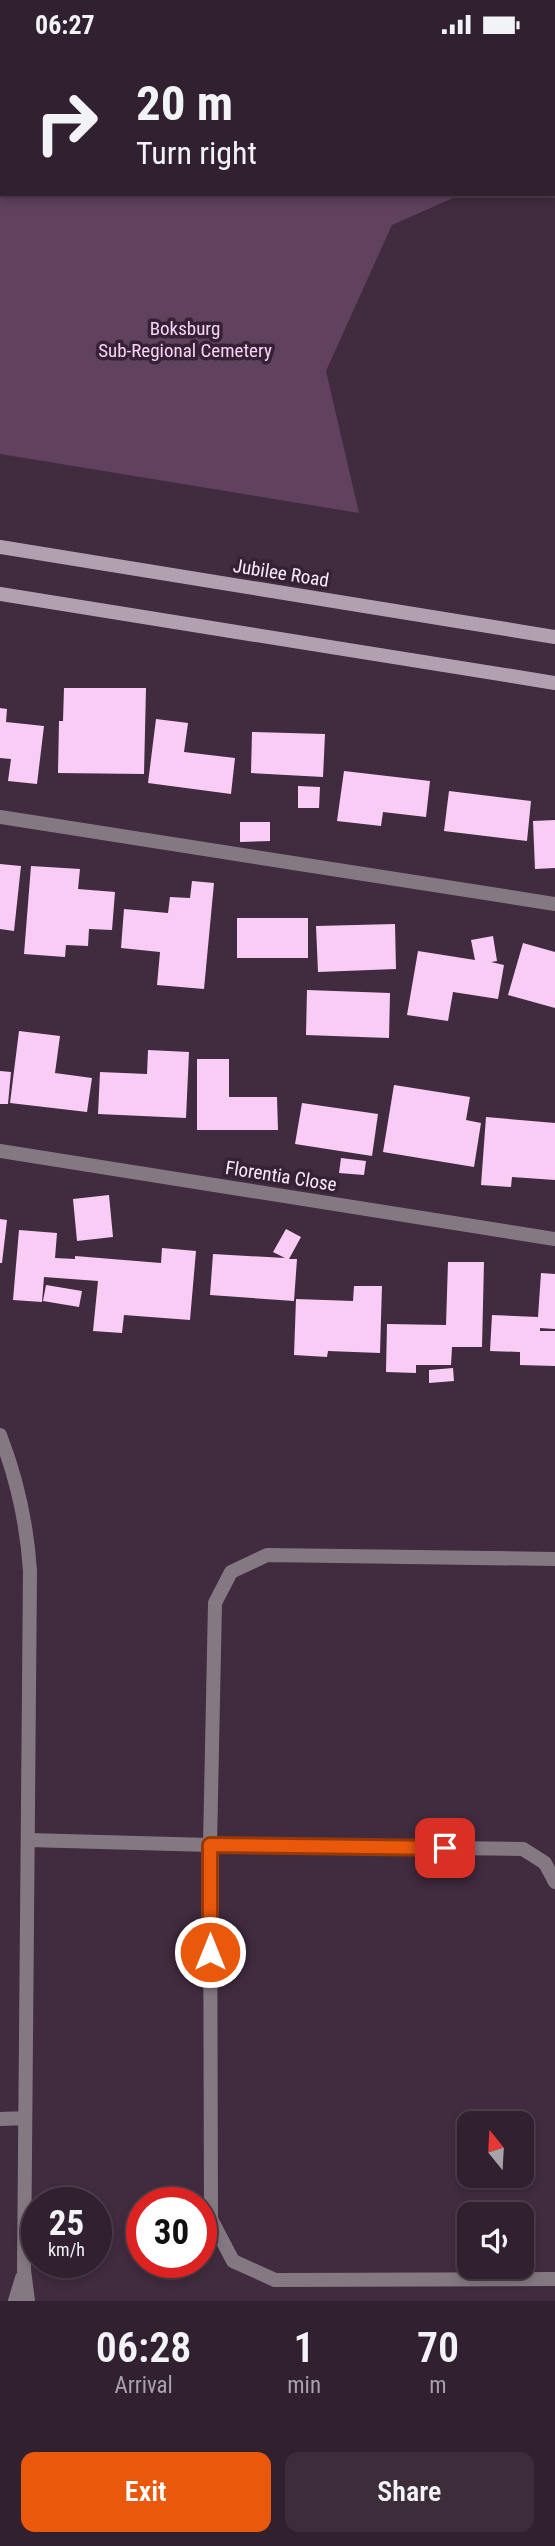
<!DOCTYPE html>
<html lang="en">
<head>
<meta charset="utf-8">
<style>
  :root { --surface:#31202f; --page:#3d2d3b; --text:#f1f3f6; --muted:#a8a3aa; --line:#4c3e4b; --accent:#ea580c }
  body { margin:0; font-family:"Roboto Condensed",sans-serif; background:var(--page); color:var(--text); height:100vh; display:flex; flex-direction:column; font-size:26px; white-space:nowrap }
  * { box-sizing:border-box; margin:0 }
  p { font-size:23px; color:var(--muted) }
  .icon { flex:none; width:38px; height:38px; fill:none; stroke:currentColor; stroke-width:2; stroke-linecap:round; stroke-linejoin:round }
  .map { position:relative; height:2252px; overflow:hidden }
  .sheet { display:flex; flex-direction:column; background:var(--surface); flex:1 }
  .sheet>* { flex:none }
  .hud { position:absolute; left:0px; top:0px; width:556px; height:147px; box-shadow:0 4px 10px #0003,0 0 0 2px var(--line); background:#31202f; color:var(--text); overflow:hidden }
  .needle { width:46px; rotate:342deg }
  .controls { position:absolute; left:457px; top:2062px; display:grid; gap:14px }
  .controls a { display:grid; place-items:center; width:77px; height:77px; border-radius:14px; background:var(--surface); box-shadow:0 4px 10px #0003,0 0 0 2px var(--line); font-size:35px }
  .speed { position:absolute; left:21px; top:2138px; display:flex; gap:14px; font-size:35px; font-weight:700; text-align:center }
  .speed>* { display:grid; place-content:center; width:91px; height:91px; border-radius:50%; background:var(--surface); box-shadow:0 4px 10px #0003,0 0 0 2px var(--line); line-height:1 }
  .speed small { font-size:18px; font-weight:400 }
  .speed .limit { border:10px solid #d22; background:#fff; color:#111 }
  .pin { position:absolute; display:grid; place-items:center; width:60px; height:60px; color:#fff; margin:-30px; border-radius:14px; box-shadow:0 4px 10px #0006 }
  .me { position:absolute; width:77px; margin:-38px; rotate:0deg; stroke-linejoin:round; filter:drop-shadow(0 0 5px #0008) }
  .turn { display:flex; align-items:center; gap:24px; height:147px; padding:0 21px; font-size:32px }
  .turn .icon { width:91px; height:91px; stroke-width:2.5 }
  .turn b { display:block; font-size:49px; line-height:60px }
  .eta { display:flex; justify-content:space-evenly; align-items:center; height:119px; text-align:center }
  .eta b { font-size:42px; font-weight:600; line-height:49px }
  .action { display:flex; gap:14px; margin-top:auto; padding:14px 21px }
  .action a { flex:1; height:80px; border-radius:14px; background:var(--accent); color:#fff; font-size:28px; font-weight:600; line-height:80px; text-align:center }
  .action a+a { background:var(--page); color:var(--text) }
  .status { display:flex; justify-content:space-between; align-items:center; height:49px; padding:0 35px; background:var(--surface); direction:ltr }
  .status svg { height:19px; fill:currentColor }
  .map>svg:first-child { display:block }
  .green { fill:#60415e }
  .building { fill:#f9ccf6 }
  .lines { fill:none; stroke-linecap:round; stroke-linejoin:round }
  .street { stroke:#847983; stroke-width:14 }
  .secondary { stroke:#b2a0b0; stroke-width:14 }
  .route-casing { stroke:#983908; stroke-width:18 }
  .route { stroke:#ea580c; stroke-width:12 }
  .labels { text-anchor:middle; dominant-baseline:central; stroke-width:7; stroke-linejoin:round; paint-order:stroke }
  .park-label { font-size:19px; fill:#f9d3f6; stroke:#362135 }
  .street-label { font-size:19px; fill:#faecf9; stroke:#362135 }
</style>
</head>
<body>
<div class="status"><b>06:27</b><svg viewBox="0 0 49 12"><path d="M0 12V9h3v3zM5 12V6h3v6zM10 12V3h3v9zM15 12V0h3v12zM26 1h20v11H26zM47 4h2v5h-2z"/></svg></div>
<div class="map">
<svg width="555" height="2252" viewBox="0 0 555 2252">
  <rect width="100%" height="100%" fill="#412b3f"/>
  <!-- green -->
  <path class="green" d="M 0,0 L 555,0 L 555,107 L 555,2 L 2,2 L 2,145 L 462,145 L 392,176 L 326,322 L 359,464 L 0,405 Z"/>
  <!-- building -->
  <path class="building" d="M 64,639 L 146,639 L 144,725 L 58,724 L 59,672 L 63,672 Z
    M 0,659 L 7,660 L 6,673 L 44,677 L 37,735 L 8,732 L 11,710 L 0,709 Z
    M 156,670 L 188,674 L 184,703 L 235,709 L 231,745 L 148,734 Z
    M 252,683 L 325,685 L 323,728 L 251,724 Z
    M 344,722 L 430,732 L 426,768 L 383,763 L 381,777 L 337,772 Z
    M 298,737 L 320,738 L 319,759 L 298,759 Z
    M 449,742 L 531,752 L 527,792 L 444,782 Z
    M 555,771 L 555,819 L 535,820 L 533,772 Z
    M 240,773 L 270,773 L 270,792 L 240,793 Z
    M 0,815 L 21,817 L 14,882 L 0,880 Z
    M 31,817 L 80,820 L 78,840 L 115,843 L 112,881 L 89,880 L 88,897 L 66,896 L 65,908 L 24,905 Z
    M 192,832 L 214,834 L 204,940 L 157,936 L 160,903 L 121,899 L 124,860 L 168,864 L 170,848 L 190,849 Z
    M 237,869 L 308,869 L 308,909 L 237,909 Z
    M 395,875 L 396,920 L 318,923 L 316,877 Z
    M 493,887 L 497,912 L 491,913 L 504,916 L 498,950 L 453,943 L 448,972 L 407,966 L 418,902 L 475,911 L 471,891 Z
    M 523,894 L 555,903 L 555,959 L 508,946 Z
    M 307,941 L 390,944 L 389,989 L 306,986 Z
    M 19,982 L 60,987 L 55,1024 L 92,1029 L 87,1063 L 10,1054 Z
    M 148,1001 L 189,1003 L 186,1069 L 98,1065 L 100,1023 L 147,1025 Z
    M 197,1010 L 229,1010 L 229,1048 L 277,1048 L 278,1081 L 197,1081 Z
    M 0,1022 L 11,1023 L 8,1055 L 0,1055 Z
    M 394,1036 L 470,1048 L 466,1071 L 481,1074 L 474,1118 L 383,1103 Z
    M 302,1054 L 378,1065 L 372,1107 L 295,1095 Z
    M 486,1068 L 555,1074 L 555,1131 L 512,1128 L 511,1138 L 481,1136 Z
    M 341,1109 L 366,1112 L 364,1126 L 339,1124 Z
    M 109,1146 L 113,1188 L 77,1192 L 73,1150 Z
    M 0,1170 L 7,1171 L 2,1214 L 0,1214 Z
    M 286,1180 L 301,1188 L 289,1210 L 297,1210 L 294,1252 L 210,1246 L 213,1205 L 285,1209 L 273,1203 Z
    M 19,1181 L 57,1184 L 55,1209 L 75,1210 L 75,1207 L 161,1214 L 162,1199 L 196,1202 L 190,1271 L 124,1266 L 122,1284 L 93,1282 L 98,1232 L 44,1228 L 42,1253 L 13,1251 Z
    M 448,1213 L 484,1213 L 482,1298 L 452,1298 L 451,1316 L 416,1316 L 416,1324 L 386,1323 L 387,1275 L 446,1276 Z
    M 541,1224 L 555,1225 L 555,1280 L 540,1279 L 540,1282 L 555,1282 L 555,1317 L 520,1316 L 520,1303 L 490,1302 L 492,1266 L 538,1268 Z
    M 46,1236 L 82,1242 L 79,1258 L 43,1252 Z
    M 354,1237 L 382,1237 L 380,1304 L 328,1302 L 327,1308 L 294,1306 L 296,1250 L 353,1252 Z
    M 453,1319 L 454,1332 L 429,1334 L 429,1321 Z"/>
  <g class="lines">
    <!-- street -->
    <path class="street" d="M 0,768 L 555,855
      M 0,1102 L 555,1190
      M 0,1386 C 17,1430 27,1475 30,1522 L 24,2221 L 28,2252
      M 28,1791 L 210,1796 L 215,1554 L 231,1523 L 267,1506 L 555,1510
      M 555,1833 L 545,1814 L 523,1800 L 210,1796 L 211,2170 L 233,2212 L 275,2231 L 555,2230
      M 0,2070 L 25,2069
      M 15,2252 L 22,2229"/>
    <!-- secondary -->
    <path class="secondary" d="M 0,498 L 555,588
      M 0,545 L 555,634"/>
  </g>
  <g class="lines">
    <!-- route casing -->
    <g class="route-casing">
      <path id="route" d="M 210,1903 L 210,1796 L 445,1799"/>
    </g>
    <!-- route -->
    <use href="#route" class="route"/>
  </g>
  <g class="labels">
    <!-- park labels -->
    <g class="park-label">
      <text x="185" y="279">Boksburg<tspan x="185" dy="22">Sub-Regional Cemetery</tspan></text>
    </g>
    <!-- street labels -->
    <g class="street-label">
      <text transform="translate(281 524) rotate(9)">Jubilee Road</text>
      <text transform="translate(281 1127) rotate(9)">Florentia Close</text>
    </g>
  </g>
</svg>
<div class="controls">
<a><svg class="needle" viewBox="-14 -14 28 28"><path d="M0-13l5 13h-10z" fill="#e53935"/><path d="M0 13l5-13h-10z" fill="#a8a3aa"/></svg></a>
<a><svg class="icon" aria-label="sound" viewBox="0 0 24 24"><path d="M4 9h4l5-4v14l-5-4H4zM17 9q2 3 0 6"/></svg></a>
</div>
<div class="speed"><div>25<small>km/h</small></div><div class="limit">30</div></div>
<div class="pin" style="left:445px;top:1799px;background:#d93025"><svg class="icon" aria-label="arrive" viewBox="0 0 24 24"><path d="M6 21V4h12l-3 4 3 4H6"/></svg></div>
<svg class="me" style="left:210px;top:1903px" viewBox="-20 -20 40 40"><circle r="17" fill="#ea580c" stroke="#fff" stroke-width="3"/><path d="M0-11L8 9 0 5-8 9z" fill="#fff"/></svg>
<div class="hud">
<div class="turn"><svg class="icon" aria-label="right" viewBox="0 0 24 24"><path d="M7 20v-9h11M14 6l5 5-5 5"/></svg><div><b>20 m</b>Turn right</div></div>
</div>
</div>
<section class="sheet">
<div class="eta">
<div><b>06:28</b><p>Arrival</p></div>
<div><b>1</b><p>min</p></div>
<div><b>70</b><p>m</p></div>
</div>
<div class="action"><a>Exit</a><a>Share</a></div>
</section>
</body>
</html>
